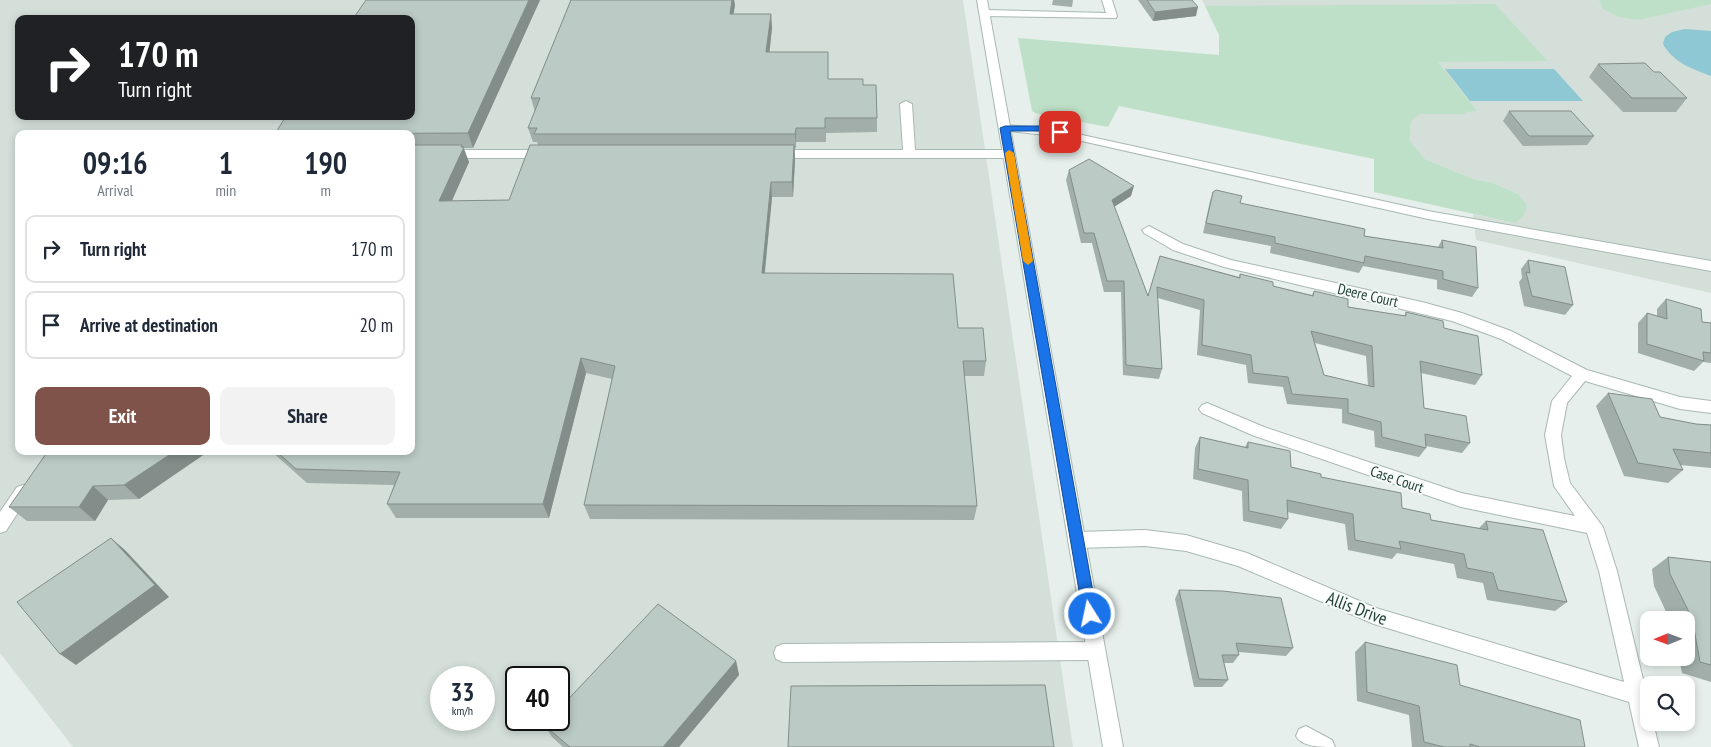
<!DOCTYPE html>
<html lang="en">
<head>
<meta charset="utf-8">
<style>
  :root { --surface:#fff; --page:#f2f2f3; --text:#1f2937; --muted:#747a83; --line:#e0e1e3; --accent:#7f5349 }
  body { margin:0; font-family:"PT Sans Narrow",sans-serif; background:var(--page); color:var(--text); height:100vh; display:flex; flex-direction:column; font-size:19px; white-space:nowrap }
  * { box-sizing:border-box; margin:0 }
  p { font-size:16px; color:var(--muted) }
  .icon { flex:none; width:28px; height:28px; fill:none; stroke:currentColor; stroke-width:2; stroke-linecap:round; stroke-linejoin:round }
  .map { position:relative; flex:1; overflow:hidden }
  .panel { position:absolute; left:15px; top:130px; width:400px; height:325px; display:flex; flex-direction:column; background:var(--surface); border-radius:10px; box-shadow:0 2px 8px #0003 }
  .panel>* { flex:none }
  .hud { position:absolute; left:15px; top:15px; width:400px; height:105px; border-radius:10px; box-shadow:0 2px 8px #0003; background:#202124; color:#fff; overflow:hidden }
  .needle { width:32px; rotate:269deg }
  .fabs { position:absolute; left:1640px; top:611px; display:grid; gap:10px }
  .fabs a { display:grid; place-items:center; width:55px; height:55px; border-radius:10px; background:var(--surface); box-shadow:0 2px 8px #0003; font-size:25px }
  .speed { position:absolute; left:430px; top:666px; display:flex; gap:10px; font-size:25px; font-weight:700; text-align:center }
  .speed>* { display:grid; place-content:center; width:65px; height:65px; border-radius:50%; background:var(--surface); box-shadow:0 2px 8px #0003; line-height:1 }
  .speed small { font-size:12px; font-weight:400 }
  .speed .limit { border:2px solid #111; border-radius:8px; background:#fff; color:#111 }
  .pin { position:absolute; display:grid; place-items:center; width:42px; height:42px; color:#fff; margin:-21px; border-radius:10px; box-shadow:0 2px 8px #0006 }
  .me { position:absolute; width:55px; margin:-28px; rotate:350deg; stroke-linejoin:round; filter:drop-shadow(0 0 4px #0008) }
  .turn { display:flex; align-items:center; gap:18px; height:105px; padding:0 20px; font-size:22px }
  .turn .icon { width:65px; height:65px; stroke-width:2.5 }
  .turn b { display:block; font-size:35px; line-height:42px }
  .eta { display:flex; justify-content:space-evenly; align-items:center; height:85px; text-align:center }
  .eta b { font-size:30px; font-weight:800; line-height:35px }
  .button { display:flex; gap:10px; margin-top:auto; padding:10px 20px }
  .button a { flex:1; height:58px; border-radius:10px; background:var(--accent); color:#fff; font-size:20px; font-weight:800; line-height:58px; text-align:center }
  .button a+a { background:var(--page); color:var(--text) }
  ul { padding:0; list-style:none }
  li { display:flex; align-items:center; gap:15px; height:68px; margin:0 10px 8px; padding:0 10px; border:2px solid var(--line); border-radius:10px }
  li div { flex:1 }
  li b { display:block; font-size:19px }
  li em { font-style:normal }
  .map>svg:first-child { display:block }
  .built { fill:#d4dfda; fill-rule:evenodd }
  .green { fill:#bfe0c8 }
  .water { fill:#8dc8d4 }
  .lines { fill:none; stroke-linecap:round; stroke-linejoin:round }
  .service-casing { stroke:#a8b8b2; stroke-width:2 }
  .minor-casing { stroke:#a8b8b2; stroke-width:2 }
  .tertiary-casing { stroke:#a8b8b2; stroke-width:2 }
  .service { fill:#fff; fill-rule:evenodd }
  .minor { fill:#fff; fill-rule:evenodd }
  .tertiary { fill:#fff; fill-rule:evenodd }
  .wall { fill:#a1aea9; fill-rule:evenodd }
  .shaded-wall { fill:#838d89 }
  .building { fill:#bbcac4; stroke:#838d89; fill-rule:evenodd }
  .route { fill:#1a73e8; stroke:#114b97 }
  .slow { fill:#f59e0b }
  .labels { text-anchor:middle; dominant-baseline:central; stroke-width:4; stroke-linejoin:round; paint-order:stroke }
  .street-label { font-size:15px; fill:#24423a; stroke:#f7fbf9 }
  .near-street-label { font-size:18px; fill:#24423a; stroke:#f7fbf9 }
</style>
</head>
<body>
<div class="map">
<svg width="1711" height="747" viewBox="0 0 1711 747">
  <rect width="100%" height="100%" fill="#e6efeb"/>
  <!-- built -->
  <path class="built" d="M 0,0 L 963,0 L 1073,747 L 73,747 L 0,653 ZM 19,19 L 411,19 L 411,116 L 19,116 ZM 19,134 L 411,134 L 411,451 L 19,451 ZM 441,678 L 484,678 L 484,720 L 441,720 ZM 516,678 L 559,678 L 559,720 L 516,720 Z
    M 1202,0 L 1711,0 L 1711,293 L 1476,240 L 1473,214 L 1515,223 L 1518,194 L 1491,182 L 1476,180 L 1425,159 L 1410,141 L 1411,122 L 1419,114 L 1465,114 L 1205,6 Z"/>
  <!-- green -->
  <path class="green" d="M 1599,0 L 1711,0 L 1711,4 L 1638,20 L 1619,17 L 1603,9 Z
    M 1495,4 L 1548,61 L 1438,62 L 1477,111 L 1465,112 L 1466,114 L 1419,114 L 1411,122 L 1410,141 L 1425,159 L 1476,180 L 1491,182 L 1518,194 L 1527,205 L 1524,216 L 1515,223 L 1374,192 L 1374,159 L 1119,106 L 1108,127 L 1035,113 L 1032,111 L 1018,38 L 1219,55 L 1219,35 L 1205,6 Z"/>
  <!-- water -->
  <path class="water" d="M 1685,29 L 1711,31 L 1711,76 C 1692,69 1673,62 1663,44 L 1665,37 L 1672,32 Z
    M 1445,69 L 1554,69 L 1583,101 L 1470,101 Z"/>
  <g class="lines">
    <!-- service casing -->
    <g class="service-casing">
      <path id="service" d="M 1102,0 L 1112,0 L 1117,16 L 1116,18 L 984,16 L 979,13 L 984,10 L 1106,13 Z
        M 906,101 L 912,104 L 915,150 L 1009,150 L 1015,154 L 1009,158 L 775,158 L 769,154 L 775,150 L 903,150 L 900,104 Z
        M 1005,125 L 1055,129 L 1428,211 L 1711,261 L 1711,271 L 1428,219 L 1064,137 L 1001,130 L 1001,126 Z
        M 411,150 L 547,150 L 553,154 L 547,158 L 411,158 Z
        M 23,485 L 29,487 L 31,492 L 6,531 L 0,533 L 0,512 L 17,487 Z
        M 1096,642 L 1103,645 L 1105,651 L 1103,657 L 1096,660 L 783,662 L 776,659 L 774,653 L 776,647 L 783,644 Z"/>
    </g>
    <!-- minor casing -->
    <g class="minor-casing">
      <path id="minor" d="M 1149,226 L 1183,244 L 1231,260 L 1422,302 L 1462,313 L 1511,331 L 1587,370 L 1680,397 L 1711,401 L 1711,413 L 1680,409 L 1585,381 L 1567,403 L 1561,435 L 1564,458 L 1570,483 L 1603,527 L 1617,571 L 1649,704 L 1649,722 L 1653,722 L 1659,747 L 1639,747 L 1629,702 L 1374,624 L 1238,566 L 1186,551 L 1145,546 L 1077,548 L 1071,545 L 1068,540 L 1071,535 L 1077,532 L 1145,530 L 1186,535 L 1247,553 L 1376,608 L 1624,682 L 1599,571 L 1587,533 L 1461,507 L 1252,435 L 1202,413 L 1199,409 L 1202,405 L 1207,403 L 1264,427 L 1461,493 L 1575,516 L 1554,486 L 1545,435 L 1552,401 L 1572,376 L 1501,339 L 1452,321 L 1224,267 L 1173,250 L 1144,233 L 1142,230 Z
        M 1306,726 L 1332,740 L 1335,747 C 1320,747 1302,747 1296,736 L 1299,729 Z"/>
    </g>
    <!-- tertiary casing -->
    <g class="tertiary-casing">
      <path id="tertiary" d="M 977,0 L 987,0 L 1123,747 L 1103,747 Z"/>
    </g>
    <!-- service -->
    <use href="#service" class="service"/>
    <!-- minor -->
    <use href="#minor" class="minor"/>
    <!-- tertiary -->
    <use href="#tertiary" class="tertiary"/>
  </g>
  <!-- wall -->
  <path class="wall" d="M 540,0 L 473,148 L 464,148 L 469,162 L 452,201 L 509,200 L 538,145 L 537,142 L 533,142 L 528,128 L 535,112 L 531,98 L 571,0 L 734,0 L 735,5 L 733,14 L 771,14 L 772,28 L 769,52 L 828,52 L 828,79 L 863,85 L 877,118 L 877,132 L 826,133 L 826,142 L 796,142 L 796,148 L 795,148 L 795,160 L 793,197 L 772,197 L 765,273 L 958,328 L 986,361 L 984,376 L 964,376 L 977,506 L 974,520 L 590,519 L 584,505 L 612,379 L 586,373 L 549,518 L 396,518 L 387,504 L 394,485 L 307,483 L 271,451 L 411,451 L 411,134 Z
    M 1053,0 L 1073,0 L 1072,7 L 1052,5 Z
    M 1138,0 L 1192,0 L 1196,16 L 1153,21 Z
    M 1598,64 L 1654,72 L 1687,98 L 1676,112 L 1623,112 L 1589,77 Z
    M 1509,111 L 1594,136 L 1587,145 L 1523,146 L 1503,121 Z
    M 1069,170 L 1131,196 L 1114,207 L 1148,296 L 1160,256 L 1239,277 L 1240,274 L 1273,286 L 1312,295 L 1314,291 L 1348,307 L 1404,316 L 1406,312 L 1444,328 L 1482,375 L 1475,385 L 1421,373 L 1424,408 L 1470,443 L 1462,453 L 1426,446 L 1426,448 L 1419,457 L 1375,447 L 1374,431 L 1342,423 L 1342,409 L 1287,404 L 1283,387 L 1248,383 L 1246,365 L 1197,355 L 1200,310 L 1158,298 L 1162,369 L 1159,379 L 1123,375 L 1121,292 L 1104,292 L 1092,243 L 1081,243 L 1066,180 ZM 1315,343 L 1366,356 L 1368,386 L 1324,375 Z
    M 1213,192 L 1240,203 L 1364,236 L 1438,247 L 1442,240 L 1478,288 L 1472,297 L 1437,289 L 1437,280 L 1363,266 L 1359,273 L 1270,253 L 1271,246 L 1203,233 L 1210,201 Z
    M 1528,260 L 1573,305 L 1565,315 L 1524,306 L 1519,282 L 1522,278 L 1521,269 Z
    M 1666,299 L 1702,322 L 1711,323 L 1711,363 L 1703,362 L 1694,371 L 1638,353 L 1638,323 L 1647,313 L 1657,316 L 1657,309 Z
    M 1608,393 L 1660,417 L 1696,424 L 1711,425 L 1711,468 L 1680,465 L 1683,470 L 1668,483 L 1624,476 L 1596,406 Z
    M 1200,437 L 1245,447 L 1248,442 L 1291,467 L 1321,477 L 1431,520 L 1479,528 L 1486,521 L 1567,602 L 1555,611 L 1487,600 L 1483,583 L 1457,578 L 1454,564 L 1397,553 L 1392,559 L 1348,550 L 1345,524 L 1287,512 L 1288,519 L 1281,529 L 1243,521 L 1242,491 L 1193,479 L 1195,448 Z
    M 209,451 L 139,499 L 108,500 L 95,521 L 27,521 L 9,507 Z
    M 1668,557 L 1711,562 L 1711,682 L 1682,673 L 1679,658 L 1686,658 L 1686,620 L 1670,620 L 1654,586 L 1652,569 Z
    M 1179,590 L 1293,648 L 1286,656 L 1238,652 L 1239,655 L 1233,663 L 1224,663 L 1228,680 L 1222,687 L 1194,687 L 1175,599 Z
    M 1365,642 L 1460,685 L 1585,747 L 1412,747 L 1409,715 L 1357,701 L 1355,652 Z
    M 736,661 L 739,675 L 679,747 L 563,747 L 552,737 L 544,725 Z"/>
  <!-- shaded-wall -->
  <path class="shaded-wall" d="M 529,0 L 540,0 L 473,148 L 468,133 Z
    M 732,0 L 734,0 L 735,5 L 731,28 L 730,14 Z
    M 1198,7 L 1196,16 L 1153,21 L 1155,12 Z
    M 771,14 L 772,28 L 768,66 L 766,52 Z
    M 796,128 L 796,148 L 795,134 Z
    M 462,145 L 469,162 L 445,216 L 439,201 Z
    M 794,145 L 795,160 L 793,197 L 792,182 Z
    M 771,182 L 772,197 L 763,288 L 762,273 Z
    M 1134,186 L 1131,196 L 1109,210 L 1112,200 Z
    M 581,358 L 586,373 L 549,518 L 543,504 Z
    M 175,451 L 209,451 L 139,499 L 124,485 Z
    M 93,486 L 108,500 L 95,521 L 79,507 Z
    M 111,538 L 125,550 L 169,597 L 76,665 L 60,654 Z
    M 736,661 L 739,675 L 679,747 L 663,747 Z"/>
  <!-- building -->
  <path class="building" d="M 366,0 L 529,0 L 468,133 L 275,134 L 286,116 L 411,116 L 411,19 L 353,19 Z
    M 571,0 L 732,0 L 730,14 L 771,14 L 766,52 L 828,52 L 828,79 L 863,79 L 863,85 L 876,85 L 877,118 L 825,118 L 825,128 L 796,128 L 795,134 L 534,134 L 537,128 L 528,128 L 540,98 L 531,98 Z
    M 1147,0 L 1192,0 L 1198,7 L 1155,12 Z
    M 1645,63 L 1654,72 L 1660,72 L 1687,98 L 1632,98 L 1598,64 Z
    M 1509,111 L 1571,111 L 1594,136 L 1529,136 Z
    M 411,145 L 462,145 L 461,147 L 464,147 L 439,201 L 509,200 L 530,145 L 794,145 L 792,182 L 771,182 L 762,273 L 953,274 L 958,328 L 983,328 L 986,361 L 963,361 L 977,506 L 584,505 L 615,366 L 581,358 L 543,504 L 387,504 L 400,472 L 296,469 L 276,451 L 411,451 Z
    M 1089,159 L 1134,186 L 1112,200 L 1148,296 L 1160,256 L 1240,278 L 1240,274 L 1273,282 L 1273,286 L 1313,296 L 1314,291 L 1348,299 L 1348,307 L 1406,316 L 1406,312 L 1443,321 L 1444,328 L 1478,336 L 1482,375 L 1420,361 L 1424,408 L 1466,416 L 1470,443 L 1425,434 L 1426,448 L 1382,437 L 1381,422 L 1348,413 L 1348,399 L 1292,394 L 1288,377 L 1253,373 L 1251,355 L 1202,345 L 1204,300 L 1157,287 L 1162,369 L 1126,365 L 1124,281 L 1107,281 L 1094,233 L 1084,233 L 1069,170 ZM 1311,331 L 1372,346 L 1374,387 L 1324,375 Z
    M 1216,190 L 1242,196 L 1240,203 L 1365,229 L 1364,236 L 1443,248 L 1442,240 L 1476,247 L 1478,288 L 1443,279 L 1443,271 L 1365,256 L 1364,263 L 1275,243 L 1275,237 L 1206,223 L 1213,192 Z
    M 1528,260 L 1565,267 L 1573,305 L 1532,296 L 1526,272 L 1530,273 Z
    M 1666,299 L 1701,309 L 1702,322 L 1711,323 L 1711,353 L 1703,352 L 1704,361 L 1647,344 L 1647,313 L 1667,319 Z
    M 1608,393 L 1652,399 L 1660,417 L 1696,424 L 1711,425 L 1711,453 L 1673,449 L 1683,470 L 1638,463 Z
    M 1200,437 L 1248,448 L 1248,442 L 1290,451 L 1291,467 L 1321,474 L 1321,477 L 1401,493 L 1402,508 L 1430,514 L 1431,520 L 1488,530 L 1486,521 L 1543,530 L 1567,602 L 1498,590 L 1493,573 L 1467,568 L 1464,554 L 1399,541 L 1401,549 L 1355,540 L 1353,514 L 1287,500 L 1288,519 L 1249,511 L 1248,480 L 1198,469 Z
    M 48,451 L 175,451 L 124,485 L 93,486 L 79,507 L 9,507 Z
    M 111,538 L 155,585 L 60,654 L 17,602 Z
    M 1668,557 L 1711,562 L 1711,665 L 1700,662 L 1692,618 L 1670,574 Z
    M 1179,590 L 1223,591 L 1281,598 L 1293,648 L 1236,643 L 1239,655 L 1222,655 L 1228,680 L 1199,679 Z
    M 658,604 L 736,661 L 663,747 L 570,747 L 544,725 L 548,720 L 559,720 L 559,709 Z
    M 1365,642 L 1457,665 L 1460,685 L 1580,720 L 1585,747 L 1480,747 L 1470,744 L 1470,747 L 1444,747 L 1424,742 L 1419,706 L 1367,692 Z
    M 1045,685 L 1054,747 L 788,747 L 791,686 Z"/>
  <!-- route -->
  <path class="route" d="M 1042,126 L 1065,132 L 1060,134 L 1042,131 L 1010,131 L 1097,614 L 1095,618 L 1090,620 L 1085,618 L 1083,614 L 1000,128 L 1005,126 Z"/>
  <!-- slow -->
  <path class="slow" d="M 1009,150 L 1014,153 L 1033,261 L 1028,265 L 1023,261 L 1005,153 Z"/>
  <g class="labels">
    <!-- street labels -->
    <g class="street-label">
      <text transform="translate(1368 295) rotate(13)">Deere Court</text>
      <text transform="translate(1397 479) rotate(19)">Case Court</text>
    </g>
    <!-- near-street labels -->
    <g class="near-street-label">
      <text transform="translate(1357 608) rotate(21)">Allis Drive</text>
    </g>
  </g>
</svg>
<div class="fabs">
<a><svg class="needle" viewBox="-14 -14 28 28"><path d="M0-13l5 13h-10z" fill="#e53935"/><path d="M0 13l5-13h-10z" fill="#747a83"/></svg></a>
<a><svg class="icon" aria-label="search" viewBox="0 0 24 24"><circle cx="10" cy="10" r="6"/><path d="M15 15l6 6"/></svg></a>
</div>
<div class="speed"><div>33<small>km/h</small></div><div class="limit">40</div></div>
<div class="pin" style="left:1060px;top:132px;background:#d93025"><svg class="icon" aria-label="arrive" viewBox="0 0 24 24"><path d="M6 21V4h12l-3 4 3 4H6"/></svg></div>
<svg class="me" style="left:1090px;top:614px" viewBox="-20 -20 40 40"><circle r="17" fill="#1a73e8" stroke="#fff" stroke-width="3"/><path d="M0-11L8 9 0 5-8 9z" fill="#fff"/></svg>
<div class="hud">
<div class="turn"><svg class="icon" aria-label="right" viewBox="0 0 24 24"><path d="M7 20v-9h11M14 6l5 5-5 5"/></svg><div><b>170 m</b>Turn right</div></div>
</div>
<section class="panel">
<div class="eta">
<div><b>09:16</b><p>Arrival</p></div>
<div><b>1</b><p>min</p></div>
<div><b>190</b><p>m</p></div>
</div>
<ul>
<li><svg class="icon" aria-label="right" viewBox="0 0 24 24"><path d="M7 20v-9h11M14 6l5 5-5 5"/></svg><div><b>Turn right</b></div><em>170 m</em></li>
<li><svg class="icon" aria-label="arrive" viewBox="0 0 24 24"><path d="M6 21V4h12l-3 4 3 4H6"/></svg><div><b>Arrive at destination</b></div><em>20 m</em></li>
</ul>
<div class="button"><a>Exit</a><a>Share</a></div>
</section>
</div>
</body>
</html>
